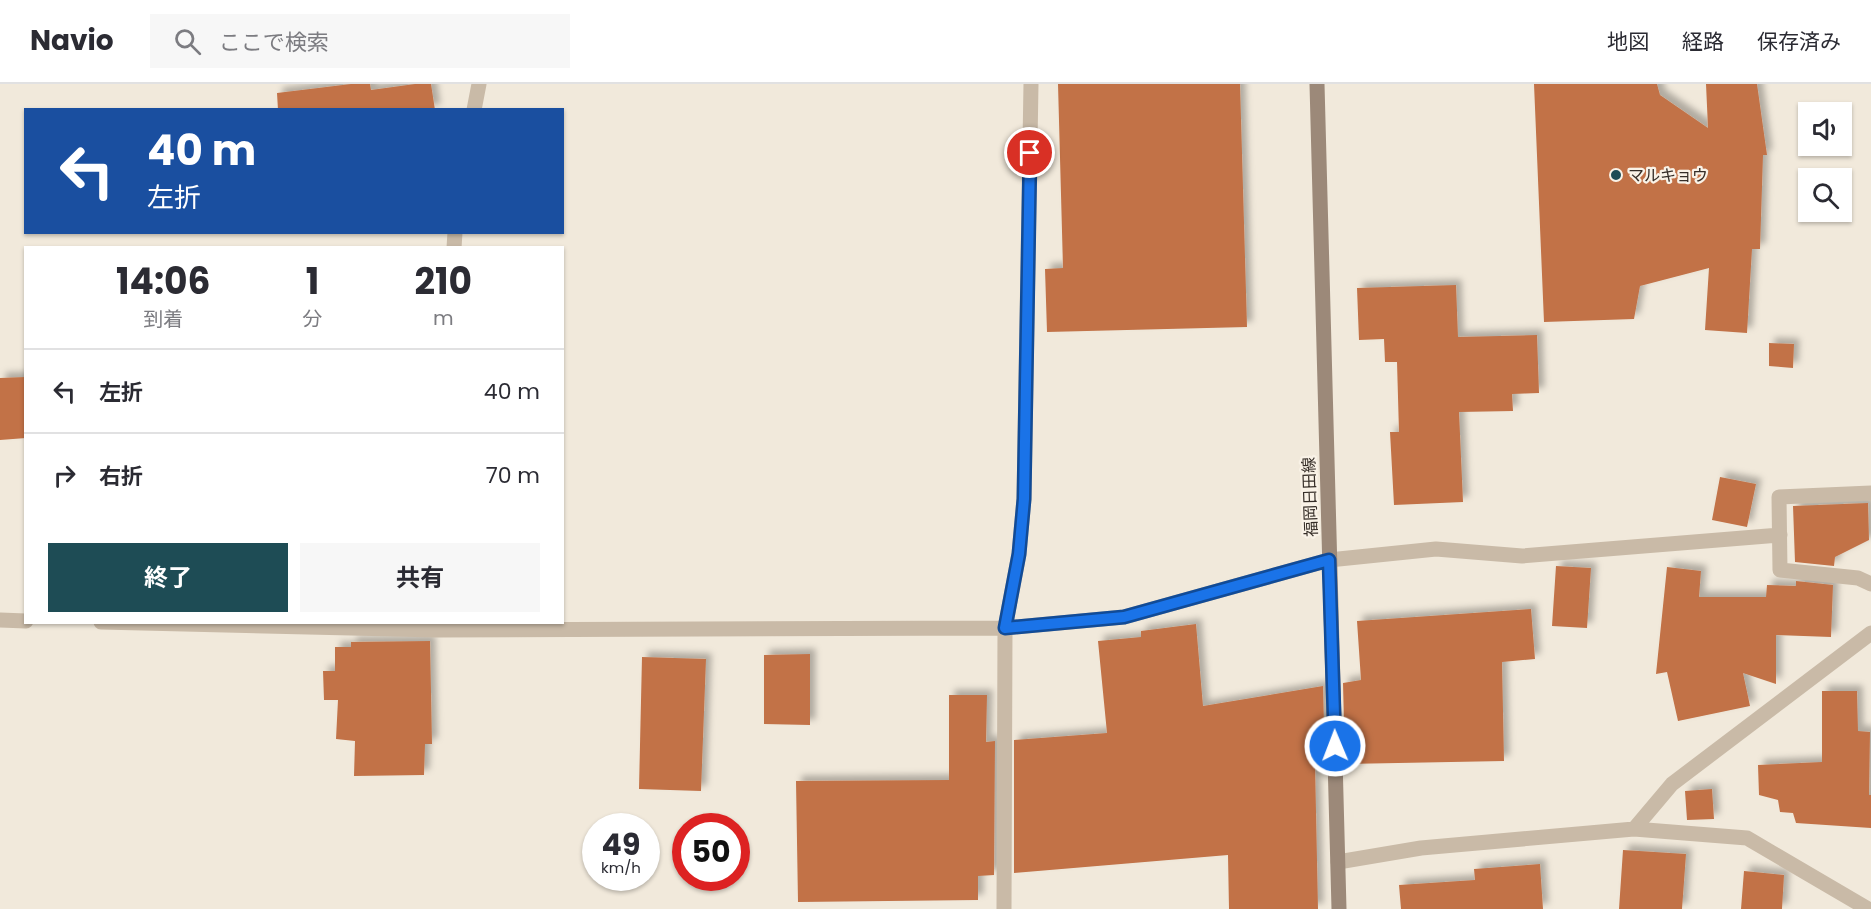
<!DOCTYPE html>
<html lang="ja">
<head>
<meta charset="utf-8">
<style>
  :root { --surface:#fff; --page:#f7f7f7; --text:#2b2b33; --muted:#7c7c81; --line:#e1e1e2; --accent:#1e4c55 }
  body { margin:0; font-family:Poppins,"Noto Sans JP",sans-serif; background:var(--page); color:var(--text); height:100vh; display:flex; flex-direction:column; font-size:22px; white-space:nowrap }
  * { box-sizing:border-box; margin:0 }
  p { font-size:20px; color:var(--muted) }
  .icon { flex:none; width:33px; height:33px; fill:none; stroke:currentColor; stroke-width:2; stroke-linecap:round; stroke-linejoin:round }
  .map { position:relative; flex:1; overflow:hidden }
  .details { position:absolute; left:24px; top:162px; width:540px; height:378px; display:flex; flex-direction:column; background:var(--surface); border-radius:0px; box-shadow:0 2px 4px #0004 }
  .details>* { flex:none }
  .guide { position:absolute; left:24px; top:24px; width:540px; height:126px; border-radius:0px; box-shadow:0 2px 4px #0004; background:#1a4fa0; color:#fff; overflow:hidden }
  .buttons { position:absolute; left:1798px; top:18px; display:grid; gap:12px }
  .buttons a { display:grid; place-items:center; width:54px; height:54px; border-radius:0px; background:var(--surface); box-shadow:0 2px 4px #0004; font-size:30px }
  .speed { position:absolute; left:582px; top:729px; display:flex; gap:12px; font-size:30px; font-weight:700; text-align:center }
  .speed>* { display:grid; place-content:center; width:78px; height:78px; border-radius:50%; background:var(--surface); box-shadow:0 2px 4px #0004; line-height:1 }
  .speed small { font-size:15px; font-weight:400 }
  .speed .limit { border:9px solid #d22; background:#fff; color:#111 }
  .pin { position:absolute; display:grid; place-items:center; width:51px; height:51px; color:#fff; margin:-26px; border:3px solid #fff; border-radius:50%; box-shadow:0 2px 6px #0007 }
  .me { position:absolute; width:66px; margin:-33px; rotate:359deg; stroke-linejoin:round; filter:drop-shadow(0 0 4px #0008) }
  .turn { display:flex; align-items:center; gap:21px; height:126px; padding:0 24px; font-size:27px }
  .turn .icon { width:78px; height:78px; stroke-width:2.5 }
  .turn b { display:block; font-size:42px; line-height:51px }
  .eta { display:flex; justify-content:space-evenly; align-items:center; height:102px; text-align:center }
  .eta b { font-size:36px; font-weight:700; line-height:42px }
  .button { display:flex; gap:12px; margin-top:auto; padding:12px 24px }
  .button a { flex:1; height:69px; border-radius:0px; background:var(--accent); color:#fff; font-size:24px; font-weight:700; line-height:69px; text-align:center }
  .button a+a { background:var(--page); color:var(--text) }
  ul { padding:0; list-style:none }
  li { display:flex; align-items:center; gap:18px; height:84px; padding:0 24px; border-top:2px solid var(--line) }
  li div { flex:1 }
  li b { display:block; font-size:22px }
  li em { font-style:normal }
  header { display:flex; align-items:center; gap:36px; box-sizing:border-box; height:84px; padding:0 30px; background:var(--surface); border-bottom:2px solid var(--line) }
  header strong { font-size:28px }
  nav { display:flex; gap:33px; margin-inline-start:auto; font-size:21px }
  .search { width:420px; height:54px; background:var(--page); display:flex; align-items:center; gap:15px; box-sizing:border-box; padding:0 21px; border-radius:0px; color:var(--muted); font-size:22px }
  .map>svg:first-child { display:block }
  .building { fill:#c27247; filter:url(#shadow) }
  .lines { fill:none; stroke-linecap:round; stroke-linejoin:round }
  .minor { stroke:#c9baa7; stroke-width:15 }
  .secondary { stroke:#9c8979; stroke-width:15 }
  .route-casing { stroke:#114b97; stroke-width:15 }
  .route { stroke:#1a73e8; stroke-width:10 }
  .poi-dot { fill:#1e4c55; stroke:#f9f2e7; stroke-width:2 }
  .labels { text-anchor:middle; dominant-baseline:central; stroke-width:4.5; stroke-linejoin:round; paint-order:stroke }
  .poi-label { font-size:16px; fill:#352d27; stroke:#f9f2e7; text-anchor:start }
  .street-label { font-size:16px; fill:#352d27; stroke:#f9f2e7 }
</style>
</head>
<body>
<header>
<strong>Navio</strong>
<div class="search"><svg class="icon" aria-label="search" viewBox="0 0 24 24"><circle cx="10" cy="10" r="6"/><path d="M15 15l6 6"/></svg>ここで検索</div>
<nav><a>地図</a><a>経路</a><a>保存済み</a></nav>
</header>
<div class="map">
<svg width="1871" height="825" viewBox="0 0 1871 825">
  <defs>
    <filter id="shadow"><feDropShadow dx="5.5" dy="-5.5" stdDeviation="3" flood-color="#0004"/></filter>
  </defs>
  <rect width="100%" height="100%" fill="#f1e9db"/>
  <!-- building -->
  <path class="building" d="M 351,0 L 370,0 L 371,6 L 415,0 L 431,0 L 435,26 L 278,26 L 277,9 Z
    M 1058,0 L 1240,0 L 1247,243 L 1047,248 L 1045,185 L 1063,184 Z
    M 1534,0 L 1657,0 L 1660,11 L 1708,44 L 1706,0 L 1757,0 L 1767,71 L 1763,71 L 1760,165 L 1752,165 L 1747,249 L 1705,246 L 1709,184 L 1640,202 L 1634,235 L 1544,238 Z
    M 1456,201 L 1458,253 L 1537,251 L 1539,309 L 1512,310 L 1513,327 L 1459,328 L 1463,418 L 1394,421 L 1390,348 L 1399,348 L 1397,278 L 1385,278 L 1384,255 L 1359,256 L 1357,204 Z
    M 1769,259 L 1794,260 L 1793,284 L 1769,282 Z
    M 26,293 L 26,354 L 0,356 L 0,294 Z
    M 1720,393 L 1756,400 L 1747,443 L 1712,436 Z
    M 1868,419 L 1869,456 L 1835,473 L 1834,482 L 1795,478 L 1793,422 Z
    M 1556,482 L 1591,484 L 1587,544 L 1552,542 Z
    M 1667,483 L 1701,487 L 1699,513 L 1766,513 L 1767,501 L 1796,502 L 1796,497 L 1833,501 L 1831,553 L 1776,551 L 1776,600 L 1743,589 L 1750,622 L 1678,637 L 1667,588 L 1656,590 Z
    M 1531,525 L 1535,575 L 1502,578 L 1504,677 L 1345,680 L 1343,599 L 1361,596 L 1357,537 Z
    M 1196,540 L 1203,622 L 1323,602 L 1325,680 L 1315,680 L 1318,825 L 1229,825 L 1228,771 L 1014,789 L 1014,656 L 1107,649 L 1098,557 L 1141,553 L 1141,547 Z
    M 430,557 L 432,660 L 425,660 L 424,691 L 354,692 L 355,657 L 336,655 L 338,616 L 324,616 L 323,587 L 335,587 L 335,563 L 351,563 L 351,558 Z
    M 810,570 L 810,641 L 764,640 L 764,571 Z
    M 642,573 L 706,575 L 701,707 L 639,705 Z
    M 1822,607 L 1857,607 L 1858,647 L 1870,648 L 1869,711 L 1871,711 L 1871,744 L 1796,739 L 1793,729 L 1780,728 L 1778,716 L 1759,711 L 1758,681 L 1822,678 Z
    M 949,611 L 987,611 L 986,658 L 995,657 L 994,791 L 978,792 L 978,816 L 798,818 L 796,697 L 949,696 Z
    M 1712,705 L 1714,735 L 1687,736 L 1685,707 Z
    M 1623,766 L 1686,770 L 1682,825 L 1619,825 Z
    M 1540,780 L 1543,825 L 1401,825 L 1399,801 L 1475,796 L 1474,785 Z
    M 1744,787 L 1784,791 L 1782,825 L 1741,825 Z"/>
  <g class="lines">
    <!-- minor -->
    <path class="minor" d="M 474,26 L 479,0
      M 454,164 L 455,148
      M 1871,409 L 1779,413 L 1780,486 L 1858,494 L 1871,500
      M 0,536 L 26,537
      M 101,538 L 437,546 L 1005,544 L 1124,533 L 1329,476 L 1436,465 L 1522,472 L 1780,451
      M 1634,745 L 1672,700 L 1871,549
      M 1338,778 L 1421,764 L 1634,745 L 1747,754 L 1868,825
      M 1004,825 L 1005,544 L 1019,470 L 1024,415 L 1031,0"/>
    <!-- secondary -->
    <path class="secondary" d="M 1317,0 L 1339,825"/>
  </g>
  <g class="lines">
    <!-- route casing -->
    <g class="route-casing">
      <path id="route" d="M 1030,69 L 1024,415 L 1019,470 L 1005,544 L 1124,533 L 1329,476 L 1335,662"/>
    </g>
    <!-- route -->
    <use href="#route" class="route"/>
  </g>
  <!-- markers -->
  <circle class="poi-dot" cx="1616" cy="91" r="6"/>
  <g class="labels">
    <!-- poi labels -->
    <g class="poi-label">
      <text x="1628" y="91">マルキョウ</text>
    </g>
    <!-- street labels -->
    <g class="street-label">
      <text transform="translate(1310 413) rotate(-92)">福岡日田線</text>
    </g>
  </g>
</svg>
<div class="buttons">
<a><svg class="icon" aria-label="sound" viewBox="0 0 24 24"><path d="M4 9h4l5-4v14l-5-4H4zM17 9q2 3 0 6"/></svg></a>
<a><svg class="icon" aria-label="search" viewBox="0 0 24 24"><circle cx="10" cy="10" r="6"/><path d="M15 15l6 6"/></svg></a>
</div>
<div class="speed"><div>49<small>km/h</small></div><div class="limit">50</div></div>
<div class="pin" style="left:1030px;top:69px;background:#d93025"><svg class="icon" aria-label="arrive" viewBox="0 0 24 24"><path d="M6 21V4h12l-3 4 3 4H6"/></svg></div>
<svg class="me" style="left:1335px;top:662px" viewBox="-20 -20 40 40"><circle r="17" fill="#1a73e8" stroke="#fff" stroke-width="3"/><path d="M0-11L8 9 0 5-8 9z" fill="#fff"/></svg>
<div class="guide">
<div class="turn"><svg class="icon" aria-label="left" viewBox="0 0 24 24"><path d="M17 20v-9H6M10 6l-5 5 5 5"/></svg><div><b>40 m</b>左折</div></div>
</div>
<section class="details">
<div class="eta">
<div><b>14:06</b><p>到着</p></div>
<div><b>1</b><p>分</p></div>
<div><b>210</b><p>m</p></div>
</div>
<ul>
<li><svg class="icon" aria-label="left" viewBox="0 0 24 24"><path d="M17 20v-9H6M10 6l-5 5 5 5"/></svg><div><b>左折</b></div><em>40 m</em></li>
<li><svg class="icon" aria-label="right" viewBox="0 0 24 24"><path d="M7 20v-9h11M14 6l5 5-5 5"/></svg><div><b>右折</b></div><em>70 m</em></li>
</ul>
<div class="button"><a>終了</a><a>共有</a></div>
</section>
</div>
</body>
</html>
